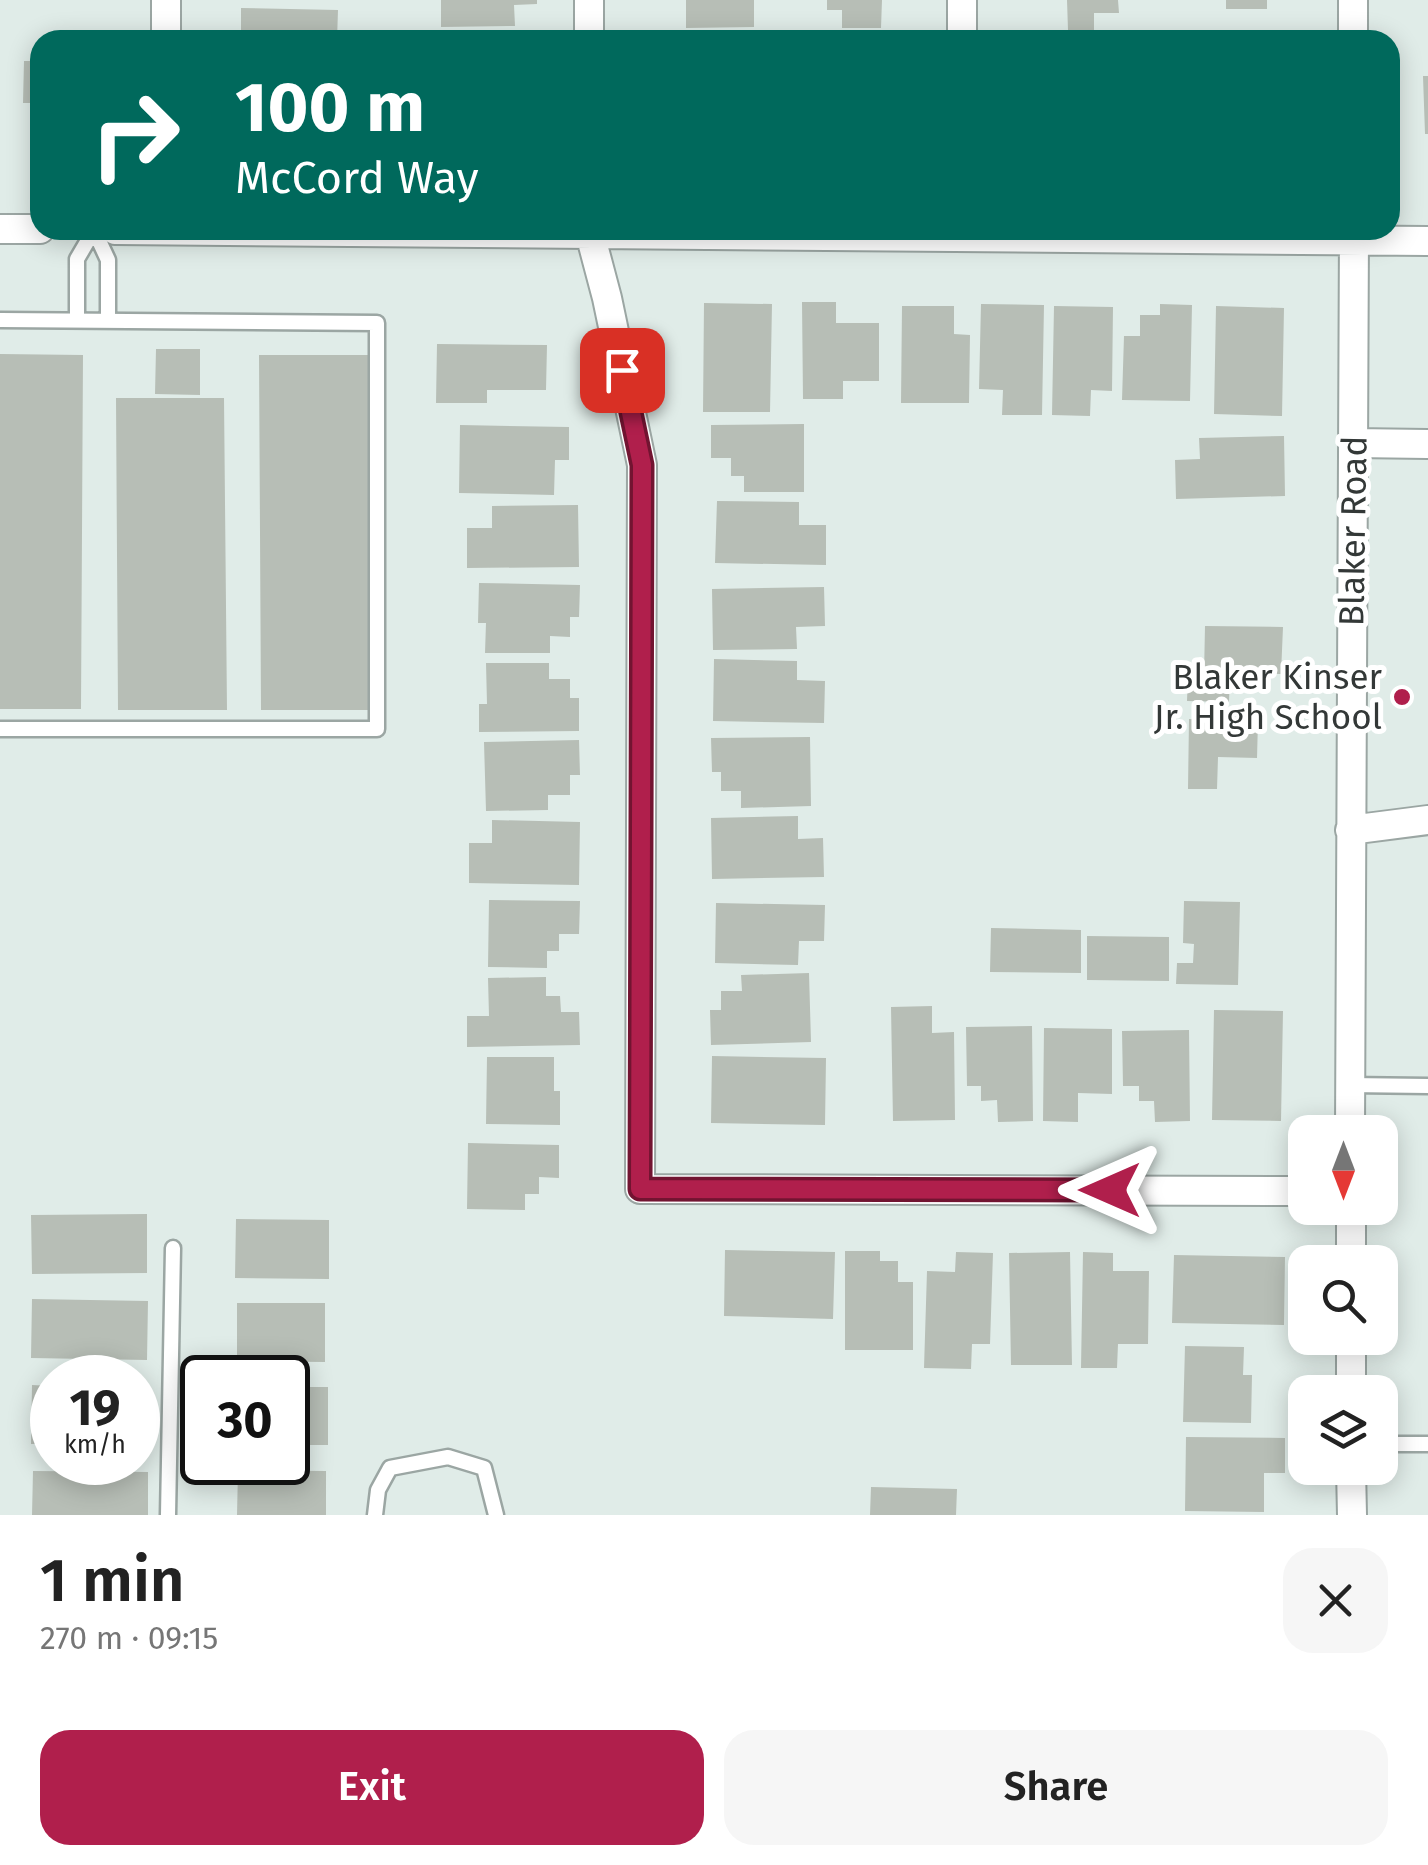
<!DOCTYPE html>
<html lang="en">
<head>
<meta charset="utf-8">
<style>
  :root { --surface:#fff; --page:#f6f6f6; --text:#222; --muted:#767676; --accent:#b01f4c }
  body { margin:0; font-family:"Fira Sans",sans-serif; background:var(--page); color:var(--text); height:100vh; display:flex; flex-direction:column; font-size:38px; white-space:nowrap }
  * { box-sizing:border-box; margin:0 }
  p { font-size:32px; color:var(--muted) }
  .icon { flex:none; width:55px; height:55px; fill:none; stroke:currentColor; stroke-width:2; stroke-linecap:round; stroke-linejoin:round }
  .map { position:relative; height:1515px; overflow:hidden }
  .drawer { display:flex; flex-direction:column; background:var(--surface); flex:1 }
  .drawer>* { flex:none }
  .banner { position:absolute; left:30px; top:30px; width:1370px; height:210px; border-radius:30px; box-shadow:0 5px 25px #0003; background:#00695c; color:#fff; overflow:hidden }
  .needle { width:65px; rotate:180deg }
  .fabs { position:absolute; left:1288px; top:1115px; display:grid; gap:20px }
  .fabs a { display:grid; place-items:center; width:110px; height:110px; border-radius:20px; background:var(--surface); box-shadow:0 5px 25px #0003; font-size:50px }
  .speed { position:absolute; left:30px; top:1355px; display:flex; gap:20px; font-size:50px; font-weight:700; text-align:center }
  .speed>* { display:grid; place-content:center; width:130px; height:130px; border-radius:50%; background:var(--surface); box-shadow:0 5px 25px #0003; line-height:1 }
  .speed small { font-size:25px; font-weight:400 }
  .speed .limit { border:5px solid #111; border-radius:15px; background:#fff; color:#111 }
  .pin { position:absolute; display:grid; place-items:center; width:85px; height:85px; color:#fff; margin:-42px; border-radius:20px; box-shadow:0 5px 15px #0006 }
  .me { position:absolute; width:110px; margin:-55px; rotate:270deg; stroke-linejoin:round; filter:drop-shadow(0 0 8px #0008) }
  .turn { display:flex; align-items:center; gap:35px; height:210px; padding:0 40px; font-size:45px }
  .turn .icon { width:130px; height:130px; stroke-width:2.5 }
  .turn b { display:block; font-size:70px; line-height:85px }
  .round { display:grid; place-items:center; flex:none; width:105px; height:105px; border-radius:30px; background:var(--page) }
  .head { display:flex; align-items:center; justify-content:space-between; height:170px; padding:0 40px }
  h1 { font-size:60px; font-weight:600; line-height:75px }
  .action { display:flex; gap:20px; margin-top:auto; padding:20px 40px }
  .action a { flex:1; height:115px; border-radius:30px; background:var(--accent); color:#fff; font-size:40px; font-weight:600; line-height:115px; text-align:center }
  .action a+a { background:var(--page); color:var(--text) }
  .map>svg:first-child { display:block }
  .building { fill:#b7beb6 }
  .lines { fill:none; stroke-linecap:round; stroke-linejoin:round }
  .lane-casing { stroke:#9ba6a3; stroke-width:19 }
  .street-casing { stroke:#9ba6a3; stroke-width:32 }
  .lane { stroke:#fff; stroke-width:14 }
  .street { stroke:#fff; stroke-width:28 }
  .route-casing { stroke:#721431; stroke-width:25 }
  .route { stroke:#b01f4c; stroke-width:18 }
  .poi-dot { fill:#b01f4c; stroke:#fff; stroke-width:4 }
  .labels { text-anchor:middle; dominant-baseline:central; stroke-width:10; stroke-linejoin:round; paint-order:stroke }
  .street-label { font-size:35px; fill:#333837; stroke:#fff }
  .poi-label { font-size:35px; fill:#333837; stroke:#fff; text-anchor:end }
</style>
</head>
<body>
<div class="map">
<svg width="1428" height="1515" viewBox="0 0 1428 1515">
  <rect width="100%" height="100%" fill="#e0ece8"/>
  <!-- building -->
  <path class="building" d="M 441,0 L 537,0 L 537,4 L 514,5 L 515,26 L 441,27 Z
    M 686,0 L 754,0 L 754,27 L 686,28 Z
    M 827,0 L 882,0 L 881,28 L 842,28 L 842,10 L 827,10 Z
    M 1067,0 L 1118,0 L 1119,13 L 1094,13 L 1094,30 L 1068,30 Z
    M 1226,0 L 1267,0 L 1267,9 L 1226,9 Z
    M 241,8 L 338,10 L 337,40 L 241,40 Z
    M 1197,31 L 1269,32 L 1269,40 L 1197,40 Z
    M 24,61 L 40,61 L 40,169 L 35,169 L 36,103 L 23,103 Z
    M 1423,76 L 1428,76 L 1428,134 L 1425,134 Z
    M 802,302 L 836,302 L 836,323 L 879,323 L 879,381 L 843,381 L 843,399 L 803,399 Z
    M 704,303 L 772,304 L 770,412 L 703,412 Z
    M 981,304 L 1044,305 L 1042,415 L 1002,415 L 1003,390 L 979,389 Z
    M 1160,304 L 1192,305 L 1190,401 L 1122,400 L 1124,336 L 1140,336 L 1140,315 L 1160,315 Z
    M 902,306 L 954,306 L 954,334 L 970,335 L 969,403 L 901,403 Z
    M 1054,306 L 1113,307 L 1112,391 L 1091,390 L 1090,416 L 1052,415 Z
    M 1216,306 L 1284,308 L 1282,416 L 1214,414 Z
    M 437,344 L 547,345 L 546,390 L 487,390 L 487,403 L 436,403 Z
    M 156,349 L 200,349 L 200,395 L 155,394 Z
    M 0,354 L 83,355 L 81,709 L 0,709 Z
    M 259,355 L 369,355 L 370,710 L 261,710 Z
    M 116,398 L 224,398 L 227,710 L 118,710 Z
    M 804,424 L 804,492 L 744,492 L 744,476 L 731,476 L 731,458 L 711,458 L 711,425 Z
    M 460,425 L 569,427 L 569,460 L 555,460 L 554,495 L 459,493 Z
    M 1284,436 L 1285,496 L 1176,499 L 1175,460 L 1200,459 L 1199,438 Z
    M 717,501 L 799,502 L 799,525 L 826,525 L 826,565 L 715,563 Z
    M 578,505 L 579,567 L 467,568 L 467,528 L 492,528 L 492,506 Z
    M 479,583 L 580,585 L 579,617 L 570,617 L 570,637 L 550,636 L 550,653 L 485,653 L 486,623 L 478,623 Z
    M 824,587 L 825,626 L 796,627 L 797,649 L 713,650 L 712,589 Z
    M 1205,626 L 1283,627 L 1281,674 L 1230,673 L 1229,702 L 1187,701 L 1188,675 L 1204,675 Z
    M 714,659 L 797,661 L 797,680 L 825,681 L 824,723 L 713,721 Z
    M 486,663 L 549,663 L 549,679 L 570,679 L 570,698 L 579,698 L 579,731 L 479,732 L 479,704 L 487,704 Z
    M 1189,719 L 1258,721 L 1257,758 L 1218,757 L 1217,789 L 1188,789 Z
    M 810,737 L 811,806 L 741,808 L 741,791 L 721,791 L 721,772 L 712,772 L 711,738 Z
    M 579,740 L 580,775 L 570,775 L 570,795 L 548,795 L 548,810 L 486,811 L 484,742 Z
    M 798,816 L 798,839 L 823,838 L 824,877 L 712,879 L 711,818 Z
    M 492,820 L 580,822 L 579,885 L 469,883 L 469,843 L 492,843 Z
    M 489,900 L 580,901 L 579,934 L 559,934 L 559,951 L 547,951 L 547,968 L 488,967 Z
    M 1184,901 L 1240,902 L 1238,985 L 1176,984 L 1177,963 L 1193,963 L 1194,944 L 1183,943 Z
    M 716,903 L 825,905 L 824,941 L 799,941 L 798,965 L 715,963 Z
    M 991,928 L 1081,930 L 1081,973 L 990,972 Z
    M 1087,936 L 1169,937 L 1169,981 L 1087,980 Z
    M 809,973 L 811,1042 L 711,1045 L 710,1010 L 721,1010 L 721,991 L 742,991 L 741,975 Z
    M 546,977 L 546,996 L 560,996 L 561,1012 L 579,1012 L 580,1045 L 467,1047 L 467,1016 L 489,1016 L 488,978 Z
    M 932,1006 L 932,1033 L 954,1032 L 955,1120 L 893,1121 L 891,1007 Z
    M 1214,1010 L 1283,1011 L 1281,1121 L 1212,1120 Z
    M 1032,1026 L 1033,1121 L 998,1122 L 997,1100 L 981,1101 L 981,1086 L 967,1086 L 966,1027 Z
    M 1044,1028 L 1112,1029 L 1112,1094 L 1078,1093 L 1078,1122 L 1043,1121 Z
    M 1189,1030 L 1190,1121 L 1155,1122 L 1154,1101 L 1139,1101 L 1139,1086 L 1123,1086 L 1122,1031 Z
    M 712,1056 L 826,1058 L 825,1125 L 711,1123 Z
    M 487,1057 L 554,1057 L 554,1091 L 560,1091 L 560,1125 L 486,1124 Z
    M 468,1143 L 559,1145 L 559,1178 L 539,1177 L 539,1194 L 525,1194 L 525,1210 L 467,1209 Z
    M 147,1214 L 147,1273 L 32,1274 L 31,1215 Z
    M 236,1219 L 329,1220 L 329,1279 L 235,1278 Z
    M 725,1250 L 835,1252 L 833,1319 L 724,1316 Z
    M 845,1251 L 880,1251 L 880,1261 L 898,1261 L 898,1282 L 913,1282 L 913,1350 L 845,1350 Z
    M 956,1252 L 993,1253 L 990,1344 L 972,1344 L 971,1369 L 924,1368 L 927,1271 L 955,1272 Z
    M 1070,1252 L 1072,1365 L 1011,1365 L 1009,1253 Z
    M 1083,1252 L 1113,1253 L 1113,1271 L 1149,1271 L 1148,1344 L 1118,1344 L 1117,1368 L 1081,1368 Z
    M 1174,1255 L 1285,1257 L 1284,1325 L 1172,1323 Z
    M 32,1299 L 148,1301 L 147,1360 L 31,1358 Z
    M 237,1303 L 325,1303 L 325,1362 L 237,1361 Z
    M 1185,1346 L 1244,1347 L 1243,1375 L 1252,1375 L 1251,1423 L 1183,1422 Z
    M 32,1385 L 52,1386 L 52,1444 L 31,1444 Z
    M 138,1387 L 148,1387 L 147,1445 L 138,1445 Z
    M 288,1387 L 328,1387 L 328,1445 L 288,1445 Z
    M 1186,1437 L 1285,1438 L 1285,1473 L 1264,1473 L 1264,1512 L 1185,1511 Z
    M 238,1470 L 326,1471 L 326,1515 L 237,1515 Z
    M 33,1471 L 148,1472 L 148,1515 L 32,1515 Z
    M 871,1487 L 957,1489 L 956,1515 L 870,1515 Z"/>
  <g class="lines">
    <!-- lane casing -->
    <g class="lane-casing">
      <path id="lane" d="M 94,230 L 108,260 L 108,319
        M 77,319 L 77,259 L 94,230
        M 0,320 L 377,323 L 377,729 L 0,729
        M 1349,1085 L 1428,1086
        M 1380,1444 L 1428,1444
        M 168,1515 L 173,1248
        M 375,1515 L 378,1490 L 390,1468 L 448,1457 L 484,1468 L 496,1515"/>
    </g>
    <!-- street casing -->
    <g class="street-casing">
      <path id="street" d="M 589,0 L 589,40
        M 1353,0 L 1353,40
        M 166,40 L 166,0
        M 962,40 L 962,0
        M 0,229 L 40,229
        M 115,230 L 1428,241
        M 589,230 L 607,298 L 642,465 L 640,1189 L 1305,1191
        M 1354,443 L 1428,444
        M 1350,830 L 1428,820
        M 1350,1132 L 1354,230
        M 1351,1262 L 1351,1208
        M 1351,1392 L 1351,1338
        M 1351,1468 L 1352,1515"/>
    </g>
    <!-- lane -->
    <use href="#lane" class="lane"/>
    <!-- street -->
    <use href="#street" class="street"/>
  </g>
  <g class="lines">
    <!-- route casing -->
    <g class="route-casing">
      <path id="route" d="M 622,370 L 642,465 L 640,1189 L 1110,1190"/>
    </g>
    <!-- route -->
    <use href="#route" class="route"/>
  </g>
  <!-- markers -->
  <circle class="poi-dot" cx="1402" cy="697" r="10"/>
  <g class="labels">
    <!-- street labels -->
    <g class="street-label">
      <text transform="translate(1353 531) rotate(-89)">Blaker Road</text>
    </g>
    <!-- poi labels -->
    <g class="poi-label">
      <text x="1382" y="677">Blaker Kinser<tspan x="1382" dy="40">Jr. High School</tspan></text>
    </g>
  </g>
</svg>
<div class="fabs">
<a><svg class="needle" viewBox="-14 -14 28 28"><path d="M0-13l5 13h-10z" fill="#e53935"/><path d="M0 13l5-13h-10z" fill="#767676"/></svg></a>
<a><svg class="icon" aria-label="search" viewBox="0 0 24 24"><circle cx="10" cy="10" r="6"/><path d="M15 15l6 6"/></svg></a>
<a><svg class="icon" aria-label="layers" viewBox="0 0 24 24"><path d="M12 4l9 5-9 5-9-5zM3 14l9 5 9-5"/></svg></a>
</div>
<div class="speed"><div>19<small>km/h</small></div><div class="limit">30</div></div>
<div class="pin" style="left:622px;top:370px;background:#d93025"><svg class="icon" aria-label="arrive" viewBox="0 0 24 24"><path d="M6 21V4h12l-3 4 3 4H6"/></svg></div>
<svg class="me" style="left:1110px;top:1190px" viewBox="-20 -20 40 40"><path d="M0-17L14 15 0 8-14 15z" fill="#b01f4c" stroke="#fff" stroke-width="4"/></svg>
<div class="banner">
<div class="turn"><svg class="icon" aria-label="right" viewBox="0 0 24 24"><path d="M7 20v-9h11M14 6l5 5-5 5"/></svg><div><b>100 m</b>McCord Way</div></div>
</div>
</div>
<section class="drawer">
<div class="head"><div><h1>1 min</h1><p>270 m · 09:15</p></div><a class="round"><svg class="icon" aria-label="close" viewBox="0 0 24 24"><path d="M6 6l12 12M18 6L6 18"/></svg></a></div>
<div class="action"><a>Exit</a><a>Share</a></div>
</section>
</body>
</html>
